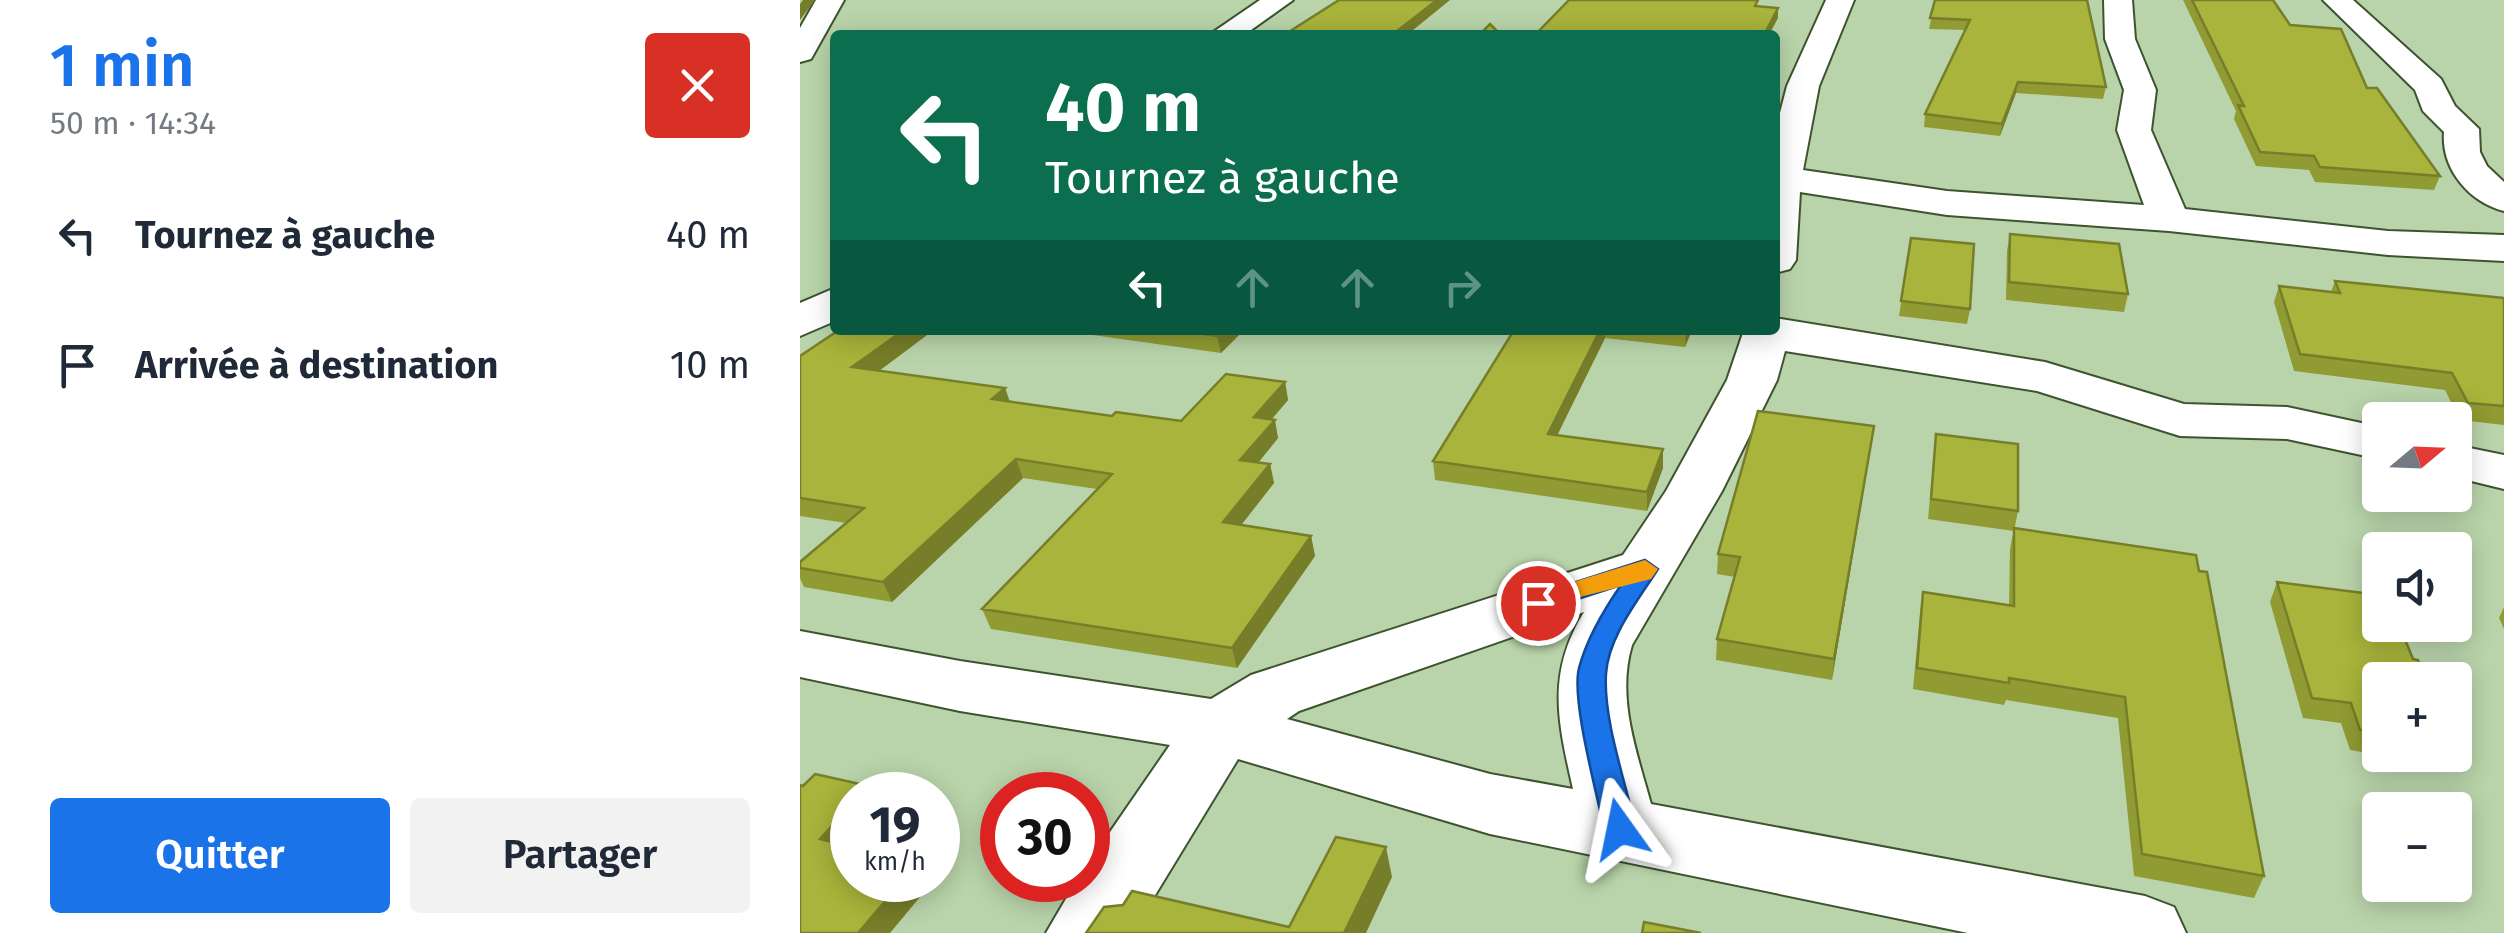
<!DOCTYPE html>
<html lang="fr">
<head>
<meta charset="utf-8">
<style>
  :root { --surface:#fff; --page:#f2f2f3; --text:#1f2937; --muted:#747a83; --accent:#1a73e8 }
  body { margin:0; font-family:"Fira Sans",sans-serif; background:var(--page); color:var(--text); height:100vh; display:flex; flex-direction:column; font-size:38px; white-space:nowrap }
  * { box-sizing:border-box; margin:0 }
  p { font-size:32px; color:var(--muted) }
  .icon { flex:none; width:55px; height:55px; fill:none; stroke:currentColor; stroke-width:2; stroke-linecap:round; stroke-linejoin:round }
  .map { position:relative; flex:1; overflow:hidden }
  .drawer { display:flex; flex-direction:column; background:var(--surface); width:800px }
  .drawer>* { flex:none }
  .guide { position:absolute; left:30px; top:30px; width:950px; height:305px; border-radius:10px; box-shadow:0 5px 25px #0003; background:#0b6e4f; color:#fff; overflow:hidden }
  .needle { width:65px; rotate:71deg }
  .buttons { position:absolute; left:1562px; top:402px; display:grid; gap:20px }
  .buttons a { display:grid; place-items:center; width:110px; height:110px; border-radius:10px; background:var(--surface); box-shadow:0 5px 25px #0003; font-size:50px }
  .speed { position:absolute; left:30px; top:772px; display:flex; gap:20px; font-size:50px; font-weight:700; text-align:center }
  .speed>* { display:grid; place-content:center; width:130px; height:130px; border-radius:50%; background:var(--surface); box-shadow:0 5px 25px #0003; line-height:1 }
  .speed small { font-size:25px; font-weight:400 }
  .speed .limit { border:15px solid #d22; background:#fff; color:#111 }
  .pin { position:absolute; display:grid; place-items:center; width:85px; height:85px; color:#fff; margin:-42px; border:5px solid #fff; border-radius:50%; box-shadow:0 2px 10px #0007 }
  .me { position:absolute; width:110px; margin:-55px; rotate:348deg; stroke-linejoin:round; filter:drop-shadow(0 0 8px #0008) }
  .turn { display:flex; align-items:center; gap:35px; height:210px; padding:0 50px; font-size:45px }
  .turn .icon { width:130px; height:130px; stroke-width:2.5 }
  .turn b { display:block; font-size:70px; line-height:85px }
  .lanes { display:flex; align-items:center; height:95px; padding:0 50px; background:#0003; justify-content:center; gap:50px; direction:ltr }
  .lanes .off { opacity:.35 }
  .round { display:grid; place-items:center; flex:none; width:105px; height:105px; border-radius:10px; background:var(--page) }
  .head { display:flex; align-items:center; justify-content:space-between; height:170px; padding:0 50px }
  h1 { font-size:60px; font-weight:600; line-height:75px; color:var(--accent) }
  .action { display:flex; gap:20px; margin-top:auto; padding:20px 50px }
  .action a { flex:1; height:115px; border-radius:10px; background:var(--accent); color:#fff; font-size:40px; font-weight:600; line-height:115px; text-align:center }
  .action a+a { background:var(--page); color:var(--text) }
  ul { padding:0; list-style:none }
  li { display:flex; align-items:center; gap:30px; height:130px; padding:0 50px }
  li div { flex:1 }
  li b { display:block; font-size:38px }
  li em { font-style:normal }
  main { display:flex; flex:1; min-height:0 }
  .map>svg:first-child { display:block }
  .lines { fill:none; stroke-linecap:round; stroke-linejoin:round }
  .minor-casing { stroke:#3d542f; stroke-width:4 }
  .minor { fill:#fff; fill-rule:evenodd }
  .wall { fill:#909b33 }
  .shaded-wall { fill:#767e29 }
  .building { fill:#a8b43b; stroke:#767e29; stroke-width:2.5 }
  .route { fill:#1a73e8; stroke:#114b97; stroke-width:2.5 }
  .slow { fill:#f59e0b }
</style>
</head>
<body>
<main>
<section class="drawer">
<div class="head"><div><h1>1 min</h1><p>50 m · 14:34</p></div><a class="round" style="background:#d93025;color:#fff"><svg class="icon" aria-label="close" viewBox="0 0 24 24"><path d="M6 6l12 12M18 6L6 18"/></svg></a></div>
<ul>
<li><svg class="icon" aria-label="left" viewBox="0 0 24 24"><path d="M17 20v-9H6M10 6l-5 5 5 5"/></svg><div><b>Tournez à gauche</b></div><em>40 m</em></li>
<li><svg class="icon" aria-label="arrive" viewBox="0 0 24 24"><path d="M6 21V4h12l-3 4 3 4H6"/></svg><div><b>Arrivée à destination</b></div><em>10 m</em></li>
</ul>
<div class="action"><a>Quitter</a><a>Partager</a></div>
</section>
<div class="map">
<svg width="1704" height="933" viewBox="0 0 1704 933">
  <rect width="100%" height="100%" fill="#b9d4aa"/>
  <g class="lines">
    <!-- minor casing -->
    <g class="minor-casing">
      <path id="minor" d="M 16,0 L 44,0 L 11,59 L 0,62 L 0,28 Z
        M 460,0 L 493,0 L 444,35 L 409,35 Z
        M 1026,0 L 1054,0 L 1019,86 L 1003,170 L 1147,191 L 1344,205 L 1317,130 L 1324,90 L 1305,39 L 1304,0 L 1332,0 L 1335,39 L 1356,90 L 1351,130 L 1385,209 L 1588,231 L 1704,235 L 1704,261 L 1588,255 L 1369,231 L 1147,215 L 1000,192 L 996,260 L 990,269 L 975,273 L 975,132 L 987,86 Z
        M 1523,0 L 1553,0 L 1641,79 L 1655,106 L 1679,129 L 1680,152 L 1687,166 L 1704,182 L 1704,211 C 1669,202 1641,169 1644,132 L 1623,111 L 1615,90 Z
        M 35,288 L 35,321 L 0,336 L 0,303 Z
        M 975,318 L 1245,362 L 1384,404 L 1487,407 L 1580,427 L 1580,459 L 1487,439 L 1380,436 L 1237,391 L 985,351 L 977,380 L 922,491 L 832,645 C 816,698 837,753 851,804 L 1345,896 L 1374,907 L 1386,933 L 1168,933 L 690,834 L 438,759 L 332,933 L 246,933 L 277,880 L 288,880 L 288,864 L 370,745 L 160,711 L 0,677 L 0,631 L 160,661 L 411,699 L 451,675 L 823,555 L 866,491 L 927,380 L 944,330 L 975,330 ZM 784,612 C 746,674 758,722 773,789 L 690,774 L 487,719 L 499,711 Z
        M 1655,445 L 1704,455 L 1704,489 L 1655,477 Z"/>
    </g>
    <!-- minor -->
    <use href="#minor" class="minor"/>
  </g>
  <!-- wall -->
  <path class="wall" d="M 1135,0 L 1306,87 L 1303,99 L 1216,93 L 1200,136 L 1124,127 L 1125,114 L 1165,30 L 1129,29 Z
    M 1383,0 L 1473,0 L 1490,25 L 1567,88 L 1640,176 L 1634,190 L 1515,182 L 1509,170 L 1456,166 L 1434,119 L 1436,111 Z
    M 1210,234 L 1328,294 L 1324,312 L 1206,300 L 1207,251 Z
    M 1111,238 L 1170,309 L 1167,324 L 1099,316 Z
    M 1535,281 L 1704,298 L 1704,425 L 1660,420 L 1645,390 L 1494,371 L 1474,302 L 1479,286 L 1531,292 Z
    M 257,330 L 444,330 L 421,353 Z
    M 714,330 L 892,330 L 885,347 L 805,338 L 757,435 L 863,468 L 847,511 L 635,480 L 633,461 Z
    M 127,335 L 79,371 L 205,388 L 210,402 L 312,416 L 381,421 L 485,382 L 488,400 L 472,419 L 478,438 L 458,463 L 470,464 L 474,483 L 441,525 L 511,536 L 515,556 L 437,668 L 191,629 L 182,609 L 297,489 L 223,478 L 92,602 L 4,587 L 0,578 L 0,562 L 46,523 L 0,516 L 0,356 Z
    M 1136,434 L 1218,511 L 1214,531 L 1128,519 Z
    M 1071,446 L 1032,680 L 916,660 L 917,639 L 935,577 L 917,574 L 918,554 Z
    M 1214,528 L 1464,876 L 1454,898 L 1334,876 L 1318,718 L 1206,700 L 1204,705 L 1113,689 L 1120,613 L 1123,592 L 1209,605 L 1210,549 Z
    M 1477,582 L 1580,680 L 1580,755 L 1550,750 L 1541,723 L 1503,718 L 1470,602 Z
    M 1704,607 L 1704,629 L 1699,618 Z
    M 1583,755 L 1645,755 L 1640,763 Z"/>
  <!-- shaded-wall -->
  <path class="shaded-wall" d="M 3,0 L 15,0 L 0,20 L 0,4 Z
    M 637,0 L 650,0 L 607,35 L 592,35 Z
    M 978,8 L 978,18 L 969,35 L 964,35 Z
    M 1218,82 L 1216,93 L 1200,136 L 1202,124 Z
    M 104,330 L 125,330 L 127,335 L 60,385 L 52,367 Z
    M 423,330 L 444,330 L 421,353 L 417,336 Z
    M 800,330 L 805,330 L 805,338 L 749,452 L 748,434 Z
    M 886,330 L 892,330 L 885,347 Z
    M 485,382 L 488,400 L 458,435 L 454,417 Z
    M 205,388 L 211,406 L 192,399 Z
    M 475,420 L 478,438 L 445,479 L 440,460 Z
    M 1074,426 L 1071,446 L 1032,680 L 1034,659 Z
    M 863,449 L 863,468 L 847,511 L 847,492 Z
    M 216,459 L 223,478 L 92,602 L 83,582 Z
    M 470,464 L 474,483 L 428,542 L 423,522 Z
    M 511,536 L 515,556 L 437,668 L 432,648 Z
    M 69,786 L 74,795 L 61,795 Z
    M 52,804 L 52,839 L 33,861 L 20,839 Z
    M 586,847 L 592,877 L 566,933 L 544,933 Z
    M 103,880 L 127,880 L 130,885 L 90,933 L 58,933 Z"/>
  <!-- building -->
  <path class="building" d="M 539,0 L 637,0 L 592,35 L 484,35 Z
    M 769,0 L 958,0 L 955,6 L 978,8 L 964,35 L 735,35 Z
    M 1135,0 L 1287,0 L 1306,87 L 1218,82 L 1202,124 L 1125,114 L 1170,20 L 1130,18 Z
    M 1392,0 L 1473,0 L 1490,25 L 1541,29 L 1567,88 L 1577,88 L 1640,176 L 1520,167 L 1514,156 L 1460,152 L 1438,105 L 1444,106 Z
    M 690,24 L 701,35 L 679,35 Z
    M 1210,234 L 1319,244 L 1328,294 L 1209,282 Z
    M 1111,238 L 1174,244 L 1170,309 L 1101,301 Z
    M 1535,281 L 1704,298 L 1704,406 L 1668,403 L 1652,373 L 1500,354 L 1479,286 L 1540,293 Z
    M 39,330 L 104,330 L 52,367 L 205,388 L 192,399 L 312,416 L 316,412 L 381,421 L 426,374 L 485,382 L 454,417 L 475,420 L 440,460 L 470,464 L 423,522 L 511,536 L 432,648 L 182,609 L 312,474 L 216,459 L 83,582 L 0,568 L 0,562 L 64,508 L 0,498 L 0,356 Z
    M 376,330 L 423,330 L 417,336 Z
    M 714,330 L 800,330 L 748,434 L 863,449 L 847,492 L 633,461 Z
    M 958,411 L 1074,426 L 1034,659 L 917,639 L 940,557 L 918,554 Z
    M 1136,434 L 1218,444 L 1218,511 L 1131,499 Z
    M 1214,528 L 1396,555 L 1399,571 L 1407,572 L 1464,876 L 1342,854 L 1325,697 L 1209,678 L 1209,683 L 1117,668 L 1123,592 L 1214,606 Z
    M 1477,582 L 1580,595 L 1580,625 L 1599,625 L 1613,659 L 1618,660 L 1626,680 L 1580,680 L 1580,733 L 1560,730 L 1551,703 L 1512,698 Z
    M 15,774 L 69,786 L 61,795 L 52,795 L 52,804 L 20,839 L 52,847 L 52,880 L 103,880 L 58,933 L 0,933 L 0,785 L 3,786 Z
    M 536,837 L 586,847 L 544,933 L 286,933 L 304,907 L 323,905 L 332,891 L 489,927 Z
    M 844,922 L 901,933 L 842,933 Z"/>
  <!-- route -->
  <path class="route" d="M 845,560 L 858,569 C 839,599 808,637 806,674 C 803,720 826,783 836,829 L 831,838 L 820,842 L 809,838 L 804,829 C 797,793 771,700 779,668 C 787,638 803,611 821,585 L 738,612 L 729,609 L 725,603 L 729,597 Z"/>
  <!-- slow -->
  <path class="slow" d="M 845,560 L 858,569 L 851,579 L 776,598 L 763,590 L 767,584 Z"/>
</svg>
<div class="buttons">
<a><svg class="needle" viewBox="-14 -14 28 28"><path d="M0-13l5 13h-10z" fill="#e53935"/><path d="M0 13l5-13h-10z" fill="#747a83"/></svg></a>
<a><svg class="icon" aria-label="sound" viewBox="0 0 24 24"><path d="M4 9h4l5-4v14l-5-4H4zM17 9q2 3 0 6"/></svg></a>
<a>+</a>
<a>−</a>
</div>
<div class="speed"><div>19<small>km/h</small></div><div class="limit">30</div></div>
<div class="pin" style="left:738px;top:603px;background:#d93025"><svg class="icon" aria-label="arrive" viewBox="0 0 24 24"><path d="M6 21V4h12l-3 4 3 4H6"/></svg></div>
<svg class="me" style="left:820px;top:829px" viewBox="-20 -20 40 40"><path d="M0-17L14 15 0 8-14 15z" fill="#1a73e8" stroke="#fff" stroke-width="4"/></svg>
<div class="guide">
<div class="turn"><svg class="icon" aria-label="left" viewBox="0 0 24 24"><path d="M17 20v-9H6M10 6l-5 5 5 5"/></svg><div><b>40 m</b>Tournez à gauche</div></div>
<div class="lanes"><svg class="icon" aria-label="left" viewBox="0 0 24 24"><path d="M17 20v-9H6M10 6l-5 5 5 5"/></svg><svg class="icon off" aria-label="ahead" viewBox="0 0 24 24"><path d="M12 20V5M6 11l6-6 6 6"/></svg><svg class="icon off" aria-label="ahead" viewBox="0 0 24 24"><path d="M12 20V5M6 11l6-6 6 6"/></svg><svg class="icon off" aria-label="right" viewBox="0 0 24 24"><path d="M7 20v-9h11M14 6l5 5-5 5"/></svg></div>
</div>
</div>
</main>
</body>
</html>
